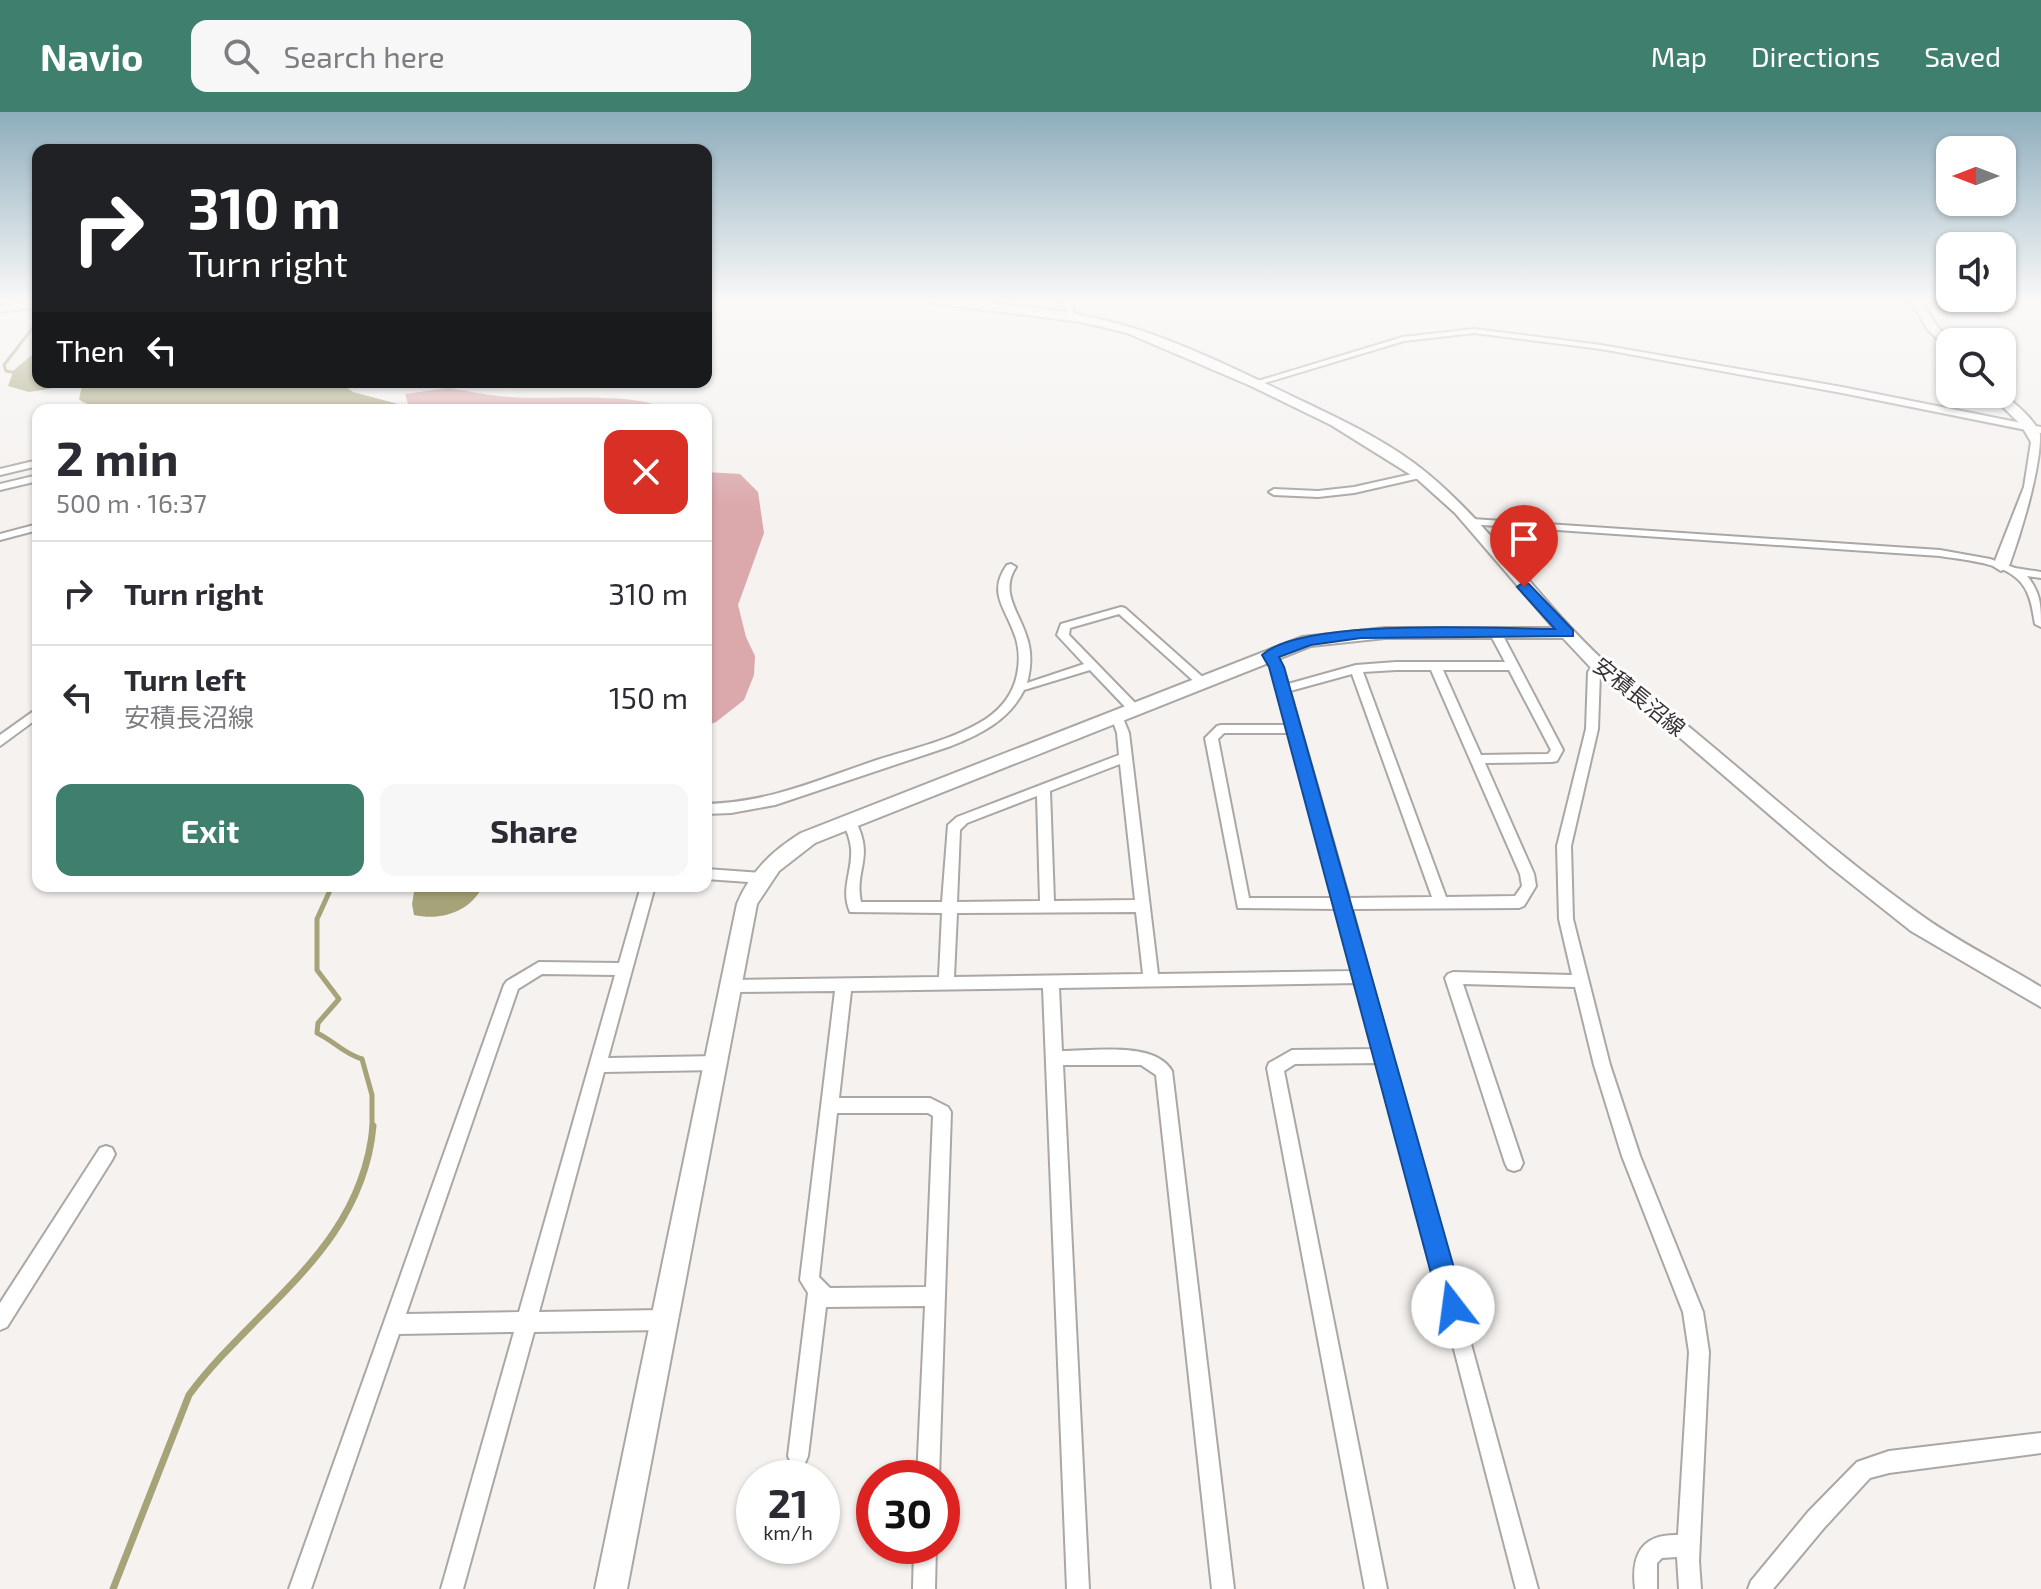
<!DOCTYPE html>
<html lang="en">
<head>
<meta charset="utf-8">
<style>
  :root { --surface:#fff; --page:#f7f7f7; --text:#2b2b33; --muted:#7c7c81; --line:#e1e1e2; --accent:#3f7f6d }
  body { margin:0; font-family:"Exo 2","Noto Sans JP",sans-serif; background:var(--page); color:var(--text); height:100vh; display:flex; flex-direction:column; font-size:30px; white-space:nowrap }
  * { box-sizing:border-box; margin:0 }
  p { font-size:26px; color:var(--muted) }
  .icon { flex:none; width:44px; height:44px; fill:none; stroke:currentColor; stroke-width:2; stroke-linecap:round; stroke-linejoin:round }
  .map { position:relative; flex:1; overflow:hidden }
  .sheet { position:absolute; left:32px; top:292px; width:680px; height:488px; display:flex; flex-direction:column; background:var(--surface); border-radius:16px; box-shadow:0 2px 6px #0004 }
  .sheet>* { flex:none }
  .guide { position:absolute; left:32px; top:32px; width:680px; height:244px; border-radius:16px; box-shadow:0 2px 6px #0004; background:#202124; color:#fff; overflow:hidden }
  .needle { width:52px; rotate:270deg }
  .fabs { position:absolute; left:1936px; top:24px; display:grid; gap:16px }
  .fabs a { display:grid; place-items:center; width:80px; height:80px; border-radius:16px; background:var(--surface); box-shadow:0 2px 6px #0004; font-size:40px }
  .speed { position:absolute; left:736px; top:1348px; display:flex; gap:16px; font-size:40px; font-weight:700; text-align:center }
  .speed>* { display:grid; place-content:center; width:104px; height:104px; border-radius:50%; background:var(--surface); box-shadow:0 2px 6px #0004; line-height:1 }
  .speed small { font-size:20px; font-weight:400 }
  .speed .limit { border:12px solid #d22; background:#fff; color:#111 }
  .pin { position:absolute; display:grid; place-items:center; width:68px; height:68px; color:#fff; margin:-82px -34px; border-radius:50% 50% 50% 0; rotate:-45deg; box-shadow:0 0 8px #0007 }
  .pin .icon { rotate:45deg }
  .me { position:absolute; width:88px; margin:-44px; rotate:345deg; stroke-linejoin:round; filter:drop-shadow(0 0 6px #0008) }
  .turn { display:flex; align-items:center; gap:28px; height:168px; padding:0 24px; font-size:36px }
  .turn .icon { width:104px; height:104px; stroke-width:2.5 }
  .turn b { display:block; font-size:56px; line-height:68px }
  .then { display:flex; align-items:center; height:76px; padding:0 24px; background:#0003; gap:16px; font-size:30px }
  .round { display:grid; place-items:center; flex:none; width:84px; height:84px; border-radius:16px; background:var(--page) }
  .summary { display:flex; align-items:center; justify-content:space-between; height:136px; padding:0 24px }
  h1 { font-size:48px; font-weight:700; line-height:60px }
  .cta { display:flex; gap:16px; margin-top:auto; padding:16px 24px }
  .cta a { flex:1; height:92px; border-radius:16px; background:var(--accent); color:#fff; font-size:32px; font-weight:700; line-height:92px; text-align:center }
  .cta a+a { background:var(--page); color:var(--text) }
  ul { padding:0; list-style:none }
  li { display:flex; align-items:center; gap:24px; height:104px; padding:0 24px; border-top:2px solid var(--line) }
  li div { flex:1 }
  li b { display:block; font-size:30px }
  li em { font-style:normal }
  header { display:flex; align-items:center; gap:48px; box-sizing:border-box; height:112px; padding:0 40px; background:var(--accent); color:#fff }
  header strong { font-size:38px }
  nav { display:flex; gap:44px; margin-inline-start:auto; font-size:28px }
  .search { width:560px; height:72px; background:var(--page); display:flex; align-items:center; gap:20px; box-sizing:border-box; padding:0 28px; border-radius:16px; color:var(--muted); font-size:30px }
  .map>svg:first-child { display:block }
  .forest { fill:#dba9ac }
  .water { fill:#a6a379 }
  .lines { fill:none; stroke-linecap:round; stroke-linejoin:round }
  .stream-far2 { stroke:#a6a379; stroke-width:3 }
  .stream-far1 { stroke:#a6a379; stroke-width:5 }
  .stream { stroke:#a6a379; stroke-width:7 }
  .street-casing { stroke:#aba7a5; stroke-width:4 }
  .secondary-casing { stroke:#aba7a5; stroke-width:4 }
  .street { fill:#fff; fill-rule:evenodd }
  .secondary { fill:#fff; fill-rule:evenodd }
  .route { fill:#1a73e8; stroke:#114b97; stroke-width:2 }
  .labels { text-anchor:middle; dominant-baseline:central; stroke-width:6; stroke-linejoin:round; paint-order:stroke }
  .far-street-label { font-size:22px; fill:#363433; stroke:#fff }
</style>
</head>
<body>
<header>
<strong>Navio</strong>
<div class="search"><svg class="icon" aria-label="search" viewBox="0 0 24 24"><circle cx="10" cy="10" r="6"/><path d="M15 15l6 6"/></svg>Search here</div>
<nav><a>Map</a><a>Directions</a><a>Saved</a></nav>
</header>
<div class="map">
<svg width="2041" height="1477" viewBox="0 0 2041 1477">
  <rect width="100%" height="100%" fill="#f5f2ef"/>
  <!-- forest -->
  <path class="forest" d="M 448,276 C 469,279 490,284 510,285 C 545,288 642,279 666,298 L 410,298 L 405,282 Z
    M 706,360 L 740,362 L 758,380 L 764,421 L 738,493 L 746,525 L 755,544 L 754,563 L 744,588 L 716,610 L 706,614 Z"/>
  <!-- water -->
  <path class="water" d="M 38,238 L 38,270 L 340,270 L 353,280 L 421,298 L 113,298 C 103,289 89,297 79,287 L 82,274 L 79,272 L 29,280 L 8,274 L 14,258 Z
    M 415,774 L 483,774 C 470,800 441,809 414,803 L 412,792 Z"/>
  <g class="lines">
    <!-- stream-far2 -->
    <path class="stream-far2" d="M 17,261 L 6,259 L 4,253 L 38,209"/>
    <!-- stream-far1 -->
    <path class="stream-far1" d="M 332,774 L 317,807 L 317,858 L 339,887 L 318,911 L 317,921 C 334,929 344,942 362,947 L 372,983 L 372,1016"/>
    <!-- stream -->
    <path class="stream" d="M 113,1477 L 189,1283 C 255,1194 362,1137 373,1014"/>
    <!-- street casing -->
    <g class="street-casing">
      <path id="street" d="M 1063,188 L 1071,188 L 1075,208 L 1068,206 Z
        M 1474,217 L 1601,233 L 1842,275 L 2041,315 L 2041,321 L 1842,281 L 1601,237 L 1474,221 L 1404,229 L 1258,273 L 1251,271 L 1403,225 Z
        M 38,348 L 38,354 L 0,363 L 0,357 Z
        M 1421,360 L 1424,361 L 1424,365 L 1354,381 L 1318,385 L 1274,383 L 1269,380 L 1274,377 L 1318,379 L 1354,375 Z
        M 38,363 L 38,369 L 0,378 L 0,372 Z
        M 1472,407 L 1940,438 L 1990,447 L 2015,456 L 2041,460 L 2041,466 L 2027,464 C 2041,481 2041,494 2041,515 L 2035,512 C 2033,502 2032,490 2027,480 C 2014,450 1968,449 1940,444 L 1468,412 L 1468,408 Z
        M 38,412 L 38,418 L 0,428 L 0,422 Z
        M 1011,452 L 1016,455 C 999,481 1020,501 1027,526 C 1032,541 1031,556 1027,571 L 1084,552 L 1057,523 L 1061,512 L 1121,495 L 1125,496 L 1207,569 L 1201,573 L 1197,572 L 1119,502 L 1070,516 L 1069,523 L 1138,594 L 1140,597 L 1138,600 L 1130,600 L 1090,558 L 1024,578 C 1009,608 981,622 951,634 L 775,693 L 731,701 L 706,702 L 706,692 C 772,690 817,668 877,648 C 914,636 953,628 986,607 C 1002,596 1013,582 1017,563 C 1020,549 1019,533 1014,521 C 1004,494 988,480 1007,453 Z
        M 1495,517 L 1501,520 L 1563,638 L 1557,649 L 1552,650 L 1485,651 L 1534,762 L 1536,774 L 1524,794 L 1519,796 L 1352,797 L 1538,1477 L 1516,1477 L 1380,951 L 1295,952 L 1284,959 L 1387,1477 L 1365,1477 L 1267,956 L 1269,951 L 1292,938 L 1376,937 L 1358,871 L 1059,876 L 1062,939 C 1093,939 1155,929 1172,959 L 1234,1477 L 1212,1477 L 1156,963 L 1141,953 L 1063,953 L 1089,1477 L 1067,1477 L 1043,876 L 851,879 L 839,986 L 930,986 L 948,995 L 951,1000 L 939,1366 L 917,1366 L 925,1194 L 826,1195 L 808,1344 L 805,1351 L 798,1354 L 791,1351 L 788,1344 L 808,1181 L 800,1168 L 835,879 L 732,880 L 726,878 L 724,874 L 726,870 L 732,868 L 939,865 L 942,801 L 850,800 C 840,777 853,759 851,736 C 850,727 847,719 843,711 L 845,708 L 855,708 C 875,746 854,757 861,790 L 942,790 L 948,713 L 957,705 L 1119,643 L 1117,621 L 1111,604 L 1113,601 L 1121,601 L 1129,621 L 1158,862 L 1354,859 L 1337,797 L 1238,796 L 1205,626 L 1217,614 L 1221,613 L 1287,613 L 1271,555 L 1264,543 L 1266,540 L 1274,540 L 1283,555 L 1288,572 L 1356,553 L 1396,550 L 1505,550 L 1489,520 ZM 1396,558 L 1431,558 L 1520,762 L 1522,774 L 1515,784 L 1446,785 L 1363,560 ZM 1443,558 L 1509,558 L 1551,638 L 1548,642 L 1481,643 ZM 1352,562 L 1432,785 L 1349,786 L 1290,579 ZM 1224,621 L 1289,621 L 1334,786 L 1249,786 L 1218,627 ZM 1120,652 L 1135,788 L 1054,789 L 1050,679 ZM 1037,684 L 1040,789 L 957,790 L 960,718 L 967,711 ZM 1136,800 L 1143,862 L 954,865 L 957,801 ZM 837,1001 L 928,1001 L 933,1004 L 926,1175 L 830,1176 L 819,1165 Z
        M 1599,550 L 1605,554 L 1600,561 L 1598,617 L 1571,734 L 1573,807 L 1610,953 L 1640,1044 L 1703,1200 L 1709,1240 L 1699,1449 L 1701,1477 L 1679,1477 L 1677,1445 L 1662,1446 L 1657,1451 L 1657,1477 L 1635,1477 C 1631,1443 1641,1422 1678,1423 L 1689,1240 L 1683,1200 L 1622,1044 L 1594,953 L 1575,875 L 1463,872 L 1523,1051 L 1520,1057 L 1514,1059 L 1508,1057 L 1505,1051 L 1445,866 L 1448,862 L 1453,860 L 1572,863 L 1559,807 L 1557,734 L 1586,617 L 1588,560 L 1595,551 Z
        M 38,596 L 38,606 L 0,634 L 0,623 Z
        M 706,757 L 762,761 L 767,762 L 769,766 L 767,770 L 762,771 L 706,767 Z
        M 641,774 L 655,774 L 608,946 L 717,944 L 723,946 L 725,951 L 723,956 L 717,958 L 604,960 L 539,1200 L 663,1198 L 670,1201 L 673,1208 L 670,1215 L 663,1218 L 534,1220 L 463,1477 L 441,1477 L 514,1220 L 399,1222 L 311,1477 L 289,1477 L 504,873 L 507,869 L 539,850 L 619,851 ZM 542,862 L 615,863 L 519,1200 L 406,1202 L 518,877 Z
        M 106,1034 L 112,1036 L 115,1042 L 112,1048 L 7,1215 L 0,1218 L 0,1191 L 100,1036 Z
        M 2041,1321 L 2041,1341 L 1889,1361 L 1870,1366 L 1824,1416 L 1773,1477 L 1748,1477 L 1751,1469 L 1808,1400 L 1857,1350 L 1889,1339 Z
        M 914,1434 L 936,1434 L 935,1477 L 913,1477 Z"/>
    </g>
    <!-- secondary casing -->
    <g class="secondary-casing">
      <path id="secondary" d="M 926,188 C 991,188 1070,197 1133,216 C 1185,232 1250,264 1300,288 C 1344,309 1391,331 1428,362 C 1494,417 1541,491 1604,549 C 1631,575 1665,595 1694,619 C 1770,682 1844,749 1925,806 C 1961,831 2003,852 2041,875 L 2041,895 L 1911,819 L 1829,754 L 1664,612 L 1593,558 L 1563,526 L 1385,526 L 1311,534 L 815,731 L 779,759 L 757,792 L 627,1477 L 595,1477 L 737,792 C 750,760 772,739 801,721 L 1302,525 L 1385,516 L 1554,516 L 1455,401 L 1416,366 L 1331,313 L 1251,274 L 1127,221 L 1081,210 L 931,191 Z
        M 1910,188 L 1920,188 L 1937,214 L 1952,230 L 1950,239 L 1928,218 Z
        M 38,189 L 38,195 L 0,200 L 0,194 Z
        M 2002,281 C 2014,291 2034,306 2040,322 C 2041,356 2021,421 2009,454 L 2001,459 L 1993,454 L 2024,375 L 2031,330 L 2021,313 L 1990,282 Z"/>
    </g>
    <!-- street -->
    <use href="#street" class="street"/>
    <!-- secondary -->
    <use href="#secondary" class="secondary"/>
  </g>
  <!-- sky -->
  <linearGradient id="sky" x2="0" y2="1"><stop stop-color="#8dadbc"/><stop offset="0.48" stop-color="#faf9f8"/><stop offset="1" stop-color="#faf9f8" stop-opacity="0"/></linearGradient>
  <rect width="2041" height="394" fill="url(#sky)"/>
  <!-- route -->
  <path class="route" d="M 1524,470 L 1529,472 L 1573,518 L 1573,524 L 1361,526 L 1311,533 L 1279,545 L 1284,555 L 1465,1195 L 1462,1204 L 1453,1208 L 1444,1204 L 1440,1195 L 1269,555 L 1262,543 C 1303,505 1495,517 1555,517 L 1517,475 Z"/>
  <g class="labels">
    <!-- far-street labels -->
    <g class="far-street-label">
      <text transform="translate(1640 584) rotate(39)">安積長沼線</text>
    </g>
  </g>
</svg>
<div class="fabs">
<a><svg class="needle" viewBox="-14 -14 28 28"><path d="M0-13l5 13h-10z" fill="#e53935"/><path d="M0 13l5-13h-10z" fill="#7c7c81"/></svg></a>
<a><svg class="icon" aria-label="sound" viewBox="0 0 24 24"><path d="M4 9h4l5-4v14l-5-4H4zM17 9q2 3 0 6"/></svg></a>
<a><svg class="icon" aria-label="search" viewBox="0 0 24 24"><circle cx="10" cy="10" r="6"/><path d="M15 15l6 6"/></svg></a>
</div>
<div class="speed"><div>21<small>km/h</small></div><div class="limit">30</div></div>
<div class="pin" style="left:1524px;top:475px;background:#d93025"><svg class="icon" aria-label="arrive" viewBox="0 0 24 24"><path d="M6 21V4h12l-3 4 3 4H6"/></svg></div>
<svg class="me" style="left:1453px;top:1195px" viewBox="-20 -20 40 40"><circle r="19" fill="#fff"/><path d="M0-13L10 11 0 6-10 11z" fill="#1a73e8"/></svg>
<div class="guide">
<div class="turn"><svg class="icon" aria-label="right" viewBox="0 0 24 24"><path d="M7 20v-9h11M14 6l5 5-5 5"/></svg><div><b>310 m</b>Turn right</div></div>
<div class="then">Then<svg class="icon" aria-label="left" viewBox="0 0 24 24"><path d="M17 20v-9H6M10 6l-5 5 5 5"/></svg></div>
</div>
<section class="sheet">
<div class="summary"><div><h1>2 min</h1><p>500 m · 16:37</p></div><a class="round" style="background:#d93025;color:#fff"><svg class="icon" aria-label="close" viewBox="0 0 24 24"><path d="M6 6l12 12M18 6L6 18"/></svg></a></div>
<ul>
<li><svg class="icon" aria-label="right" viewBox="0 0 24 24"><path d="M7 20v-9h11M14 6l5 5-5 5"/></svg><div><b>Turn right</b></div><em>310 m</em></li>
<li><svg class="icon" aria-label="left" viewBox="0 0 24 24"><path d="M17 20v-9H6M10 6l-5 5 5 5"/></svg><div><b>Turn left</b><p>安積長沼線</p></div><em>150 m</em></li>
</ul>
<div class="cta"><a>Exit</a><a>Share</a></div>
</section>
</div>
</body>
</html>
